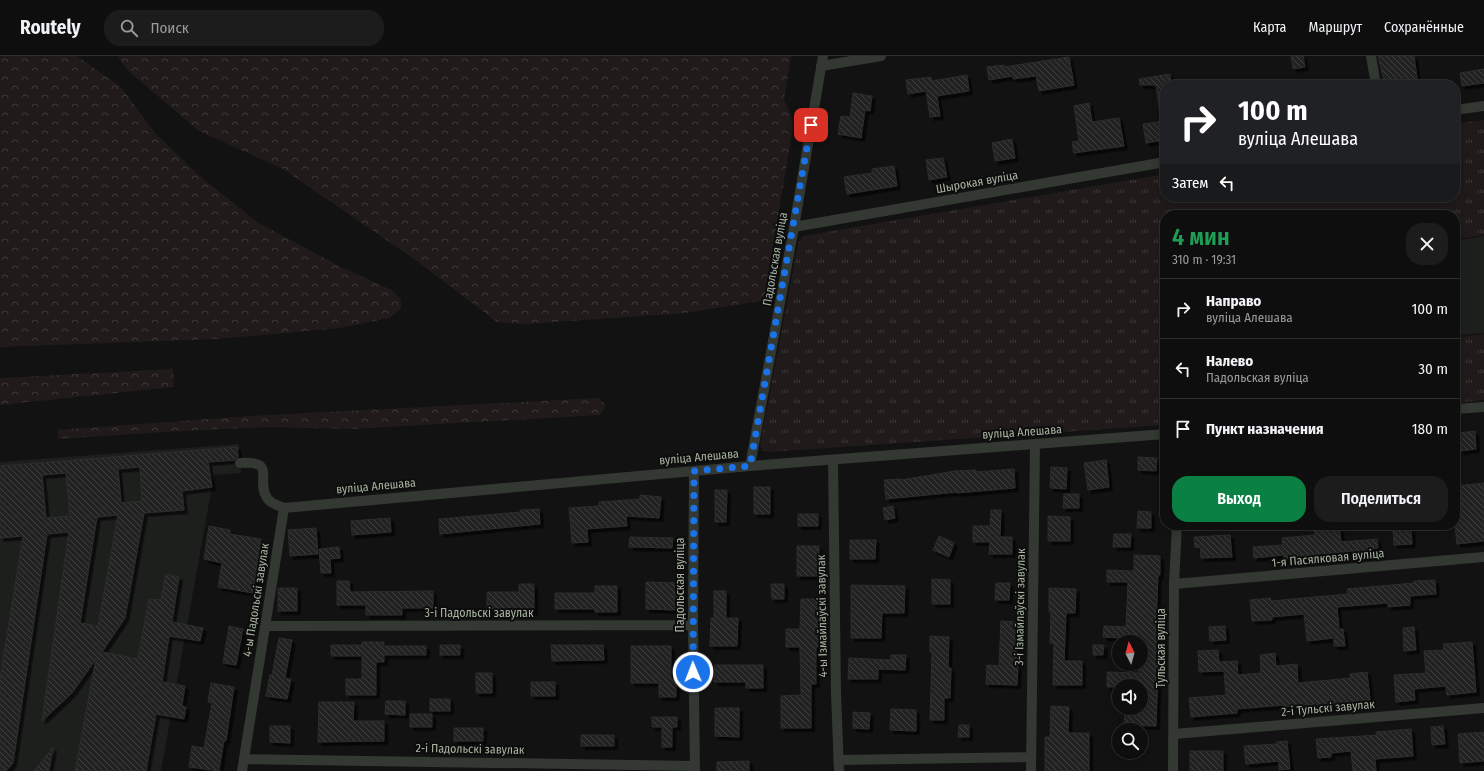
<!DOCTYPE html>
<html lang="ru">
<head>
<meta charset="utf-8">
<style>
  :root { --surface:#0d0e0d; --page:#1b1c1b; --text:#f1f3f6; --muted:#9a9c9d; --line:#2d2e2e; --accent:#0b8043 }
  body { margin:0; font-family:"Fira Sans Condensed",sans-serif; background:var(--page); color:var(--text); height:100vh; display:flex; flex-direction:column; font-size:15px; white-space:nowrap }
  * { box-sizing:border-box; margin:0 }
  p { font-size:13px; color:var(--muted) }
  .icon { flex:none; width:22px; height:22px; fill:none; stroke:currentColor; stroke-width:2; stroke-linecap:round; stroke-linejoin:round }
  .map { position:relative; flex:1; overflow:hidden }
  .side { position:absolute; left:1160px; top:154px; width:300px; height:320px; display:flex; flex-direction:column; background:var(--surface); border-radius:16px; box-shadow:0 2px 10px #0003,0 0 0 1px var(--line) }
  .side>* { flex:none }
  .banner { position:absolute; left:1160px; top:24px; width:300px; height:122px; border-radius:16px; box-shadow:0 2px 10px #0003,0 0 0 1px var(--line); background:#202124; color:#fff; overflow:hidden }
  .needle { width:26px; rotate:354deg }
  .fabs { position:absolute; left:1112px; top:579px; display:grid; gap:8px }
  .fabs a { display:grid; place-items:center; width:36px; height:36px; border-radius:50%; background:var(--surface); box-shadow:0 2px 10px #0003,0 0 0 1px var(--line); font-size:20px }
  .pin { position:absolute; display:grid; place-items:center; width:34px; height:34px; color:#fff; margin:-17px; border-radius:8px; box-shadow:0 2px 6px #0006 }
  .me { position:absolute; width:44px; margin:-22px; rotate:359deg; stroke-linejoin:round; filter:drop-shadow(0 0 3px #0008) }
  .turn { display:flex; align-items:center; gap:14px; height:84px; padding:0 12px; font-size:18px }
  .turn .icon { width:52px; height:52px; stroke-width:2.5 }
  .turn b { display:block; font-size:28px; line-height:34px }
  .then { display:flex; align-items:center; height:38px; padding:0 12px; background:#0003; gap:8px; font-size:15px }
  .round { display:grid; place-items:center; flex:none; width:42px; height:42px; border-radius:16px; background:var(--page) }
  .headline { display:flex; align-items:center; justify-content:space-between; height:68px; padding:0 12px }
  h1 { font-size:24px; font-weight:600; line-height:30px; color:#1e9e55 }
  .cta { display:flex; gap:8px; margin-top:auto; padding:8px 12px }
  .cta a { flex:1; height:46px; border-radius:16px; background:var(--accent); color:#fff; font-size:16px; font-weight:600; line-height:46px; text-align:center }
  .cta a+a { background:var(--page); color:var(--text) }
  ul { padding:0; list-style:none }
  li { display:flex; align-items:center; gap:12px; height:60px; padding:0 12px; border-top:1px solid var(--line) }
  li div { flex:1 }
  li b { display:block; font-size:15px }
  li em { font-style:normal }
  header { display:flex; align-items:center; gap:24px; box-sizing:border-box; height:56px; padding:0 20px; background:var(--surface); border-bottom:1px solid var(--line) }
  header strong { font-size:19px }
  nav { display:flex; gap:22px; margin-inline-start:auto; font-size:14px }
  .search { width:280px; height:36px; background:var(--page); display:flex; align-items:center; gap:10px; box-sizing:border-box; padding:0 14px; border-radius:16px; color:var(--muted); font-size:15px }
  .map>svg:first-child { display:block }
  .built { fill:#1d1f1d }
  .grass { fill:url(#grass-tufts) }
  .forest { fill:url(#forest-crowns) }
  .building { fill:url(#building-back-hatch); stroke:#2b2e2b; fill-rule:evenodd; filter:url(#shadow) }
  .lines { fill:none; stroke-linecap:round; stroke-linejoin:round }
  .minor { stroke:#333832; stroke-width:10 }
  .route { stroke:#1a73e8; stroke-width:7; stroke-dasharray:0 12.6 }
  .labels { text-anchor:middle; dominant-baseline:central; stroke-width:4; stroke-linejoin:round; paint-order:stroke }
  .street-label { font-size:12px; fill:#a8b4a1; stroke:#0c0d0c }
</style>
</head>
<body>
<header>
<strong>Routely</strong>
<div class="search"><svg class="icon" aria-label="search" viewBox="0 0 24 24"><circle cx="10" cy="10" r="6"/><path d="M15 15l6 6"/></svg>Поиск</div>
<nav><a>Карта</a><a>Маршрут</a><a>Сохранённые</a></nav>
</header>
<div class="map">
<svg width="1484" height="715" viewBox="0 0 1484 715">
  <defs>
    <pattern id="grass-tufts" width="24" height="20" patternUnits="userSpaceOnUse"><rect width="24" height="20" fill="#201b1a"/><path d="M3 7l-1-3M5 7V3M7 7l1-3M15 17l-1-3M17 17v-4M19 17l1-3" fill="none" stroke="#3e3a38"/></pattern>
    <pattern id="forest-crowns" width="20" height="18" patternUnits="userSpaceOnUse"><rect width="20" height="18" fill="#201b1a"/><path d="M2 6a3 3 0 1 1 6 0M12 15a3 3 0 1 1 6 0" fill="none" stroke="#3e3a38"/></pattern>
    <pattern id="building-back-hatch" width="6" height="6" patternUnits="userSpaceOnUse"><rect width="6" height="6" fill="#212321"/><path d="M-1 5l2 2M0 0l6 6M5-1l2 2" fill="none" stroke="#3e413e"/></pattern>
    <filter id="shadow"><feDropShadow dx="3.5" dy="3.5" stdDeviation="0" flood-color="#0009"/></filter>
  </defs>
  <rect width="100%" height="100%" fill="#111211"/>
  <!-- built -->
  <path class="built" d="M 1484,180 L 1484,277 L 1461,279 L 1455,251 L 1455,185 Z
    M 239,388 L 241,417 L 214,419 L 161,715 L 0,715 L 0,406 Z"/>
  <!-- grass -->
  <path class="grass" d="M 1484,64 L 1484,179 L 1455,184 L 1455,159 L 1165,159 L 1165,369 L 768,396 L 762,394 L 760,389 L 798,188 L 803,180 L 1165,118 L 1165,141 L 1455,141 L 1455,68 Z
    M 1455,260 L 1459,281 L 1484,278 L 1484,344 L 1455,347 Z"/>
  <!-- forest -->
  <path class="forest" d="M 0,0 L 77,0 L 121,31 L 155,77 L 202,122 L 259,167 L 341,211 L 392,234 L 401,243 L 401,253 L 389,262 L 340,272 L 216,283 L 0,291 Z
    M 118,0 L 791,0 L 784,44 L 791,59 L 793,72 L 764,243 L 761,245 L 686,257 L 525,268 L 497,266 L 414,203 L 283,113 L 199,75 L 127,14 Z
    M 173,313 L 174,331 L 0,349 L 0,322 Z
    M 598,342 L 606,349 L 600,359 L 351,373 L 268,371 L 163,376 L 58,383 L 58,374 L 250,360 Z"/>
  <!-- building -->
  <path class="building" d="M 1291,0 L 1303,0 L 1305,11 L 1293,13 Z
    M 1378,0 L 1414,0 L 1418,29 L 1385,29 Z
    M 1069,1 L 1074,29 L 1039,35 L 1036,20 L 1013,23 L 1013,20 L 989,24 L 987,11 L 1004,9 L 1004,11 Z
    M 1484,13 L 1484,27 L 1462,30 L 1460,17 Z
    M 1170,18 L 1171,29 L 1165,29 L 1165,50 L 1159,51 L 1156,29 L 1140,29 L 1139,23 Z
    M 967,19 L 969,35 L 937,40 L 940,60 L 930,61 L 926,35 L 908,38 L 906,24 L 931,21 L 932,25 Z
    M 853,37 L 872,40 L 870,55 L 865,54 L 861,82 L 838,78 L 841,60 L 850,61 Z
    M 1089,47 L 1092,66 L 1119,62 L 1124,90 L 1074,97 L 1072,86 L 1079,85 L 1074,50 Z
    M 1165,65 L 1165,84 L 1146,87 L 1143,68 Z
    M 1012,83 L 1015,102 L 995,105 L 992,87 Z
    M 943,102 L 947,121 L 929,124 L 926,104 Z
    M 894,110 L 897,130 L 847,138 L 844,121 L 872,117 L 872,113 Z
    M 1475,375 L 1476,393 L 1460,395 L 1458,377 Z
    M 237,391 L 238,401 L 235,404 L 208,406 L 212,431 L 182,435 L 184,454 L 144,457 L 125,562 L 102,596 L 138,603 L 149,543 L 161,544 L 166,518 L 179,521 L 172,566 L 203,572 L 200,585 L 169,580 L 162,626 L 185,630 L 182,650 L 186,651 L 184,663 L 156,658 L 146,715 L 75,715 L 96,603 L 72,637 L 42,665 L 69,476 L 47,478 L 13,707 L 6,715 L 0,715 L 0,624 L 23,480 L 0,482 L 0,410 ZM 140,411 L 142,445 L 121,447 L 118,413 ZM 66,417 L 70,460 L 46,462 L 42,419 ZM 118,459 L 98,570 L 80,567 L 97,461 Z
    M 1138,401 L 1157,402 L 1156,415 L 1138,414 Z
    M 1106,404 L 1109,431 L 1088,434 L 1084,407 Z
    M 1051,411 L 1067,412 L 1066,433 L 1050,432 Z
    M 1014,413 L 1015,432 L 957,437 L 957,436 L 886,443 L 884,424 L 901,423 L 901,424 L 955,415 L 976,414 L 976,416 Z
    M 1484,427 L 1484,485 L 1457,488 L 1455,470 L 1455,449 L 1456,449 L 1455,430 Z
    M 754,431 L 770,431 L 770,458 L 754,458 Z
    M 715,434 L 727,434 L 726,466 L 715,466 Z
    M 1064,438 L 1079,438 L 1079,452 L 1063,452 Z
    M 640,439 L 661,441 L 659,462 L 626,460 L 627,470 L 587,473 L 588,486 L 572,487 L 569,452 L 599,450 L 599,446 L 640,443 Z
    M 893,450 L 895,462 L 885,464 L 883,452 Z
    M 539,453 L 540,468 L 440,478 L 439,463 L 521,456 L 520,454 Z
    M 991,454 L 1001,454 L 1000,481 L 1012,481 L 1012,498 L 989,498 L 990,486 L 973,486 L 973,470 L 990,470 Z
    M 1138,455 L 1151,456 L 1151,472 L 1137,472 Z
    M 798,458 L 818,458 L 818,470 L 798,470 Z
    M 1048,460 L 1070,461 L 1070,485 L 1048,485 Z
    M 390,462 L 391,476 L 352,479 L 351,465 Z
    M 1314,469 L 1339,469 L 1341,486 L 1377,483 L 1378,492 L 1371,493 L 1371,497 L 1353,498 L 1353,495 L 1300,500 L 1300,502 L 1284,503 L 1284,499 L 1254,502 L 1253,491 L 1283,489 L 1282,482 L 1315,479 Z
    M 209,470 L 230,474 L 230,478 L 261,483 L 253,537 L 218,531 L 222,507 L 204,503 Z
    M 316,472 L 318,498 L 290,500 L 288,474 Z
    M 1411,472 L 1412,488 L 1394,489 L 1393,474 Z
    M 1114,478 L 1131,478 L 1130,491 L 1113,491 Z
    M 1230,479 L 1232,501 L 1201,502 L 1200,491 L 1195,492 L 1194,481 Z
    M 939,480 L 954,487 L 949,501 L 933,494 Z
    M 630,481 L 673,482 L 672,492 L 629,491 Z
    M 850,484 L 876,484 L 875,503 L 850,503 Z
    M 797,490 L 819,490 L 819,520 L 797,520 Z
    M 339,491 L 340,502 L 330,503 L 331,517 L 321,517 L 319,493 Z
    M 1134,499 L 1160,500 L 1160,519 L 1158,519 L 1156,572 L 1158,611 L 1156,670 L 1124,669 L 1125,652 L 1141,652 L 1141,630 L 1107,631 L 1107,616 L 1138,617 L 1139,610 L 1141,610 L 1141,586 L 1123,586 L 1123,582 L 1103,581 L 1104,570 L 1126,571 L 1128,526 L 1107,526 L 1107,514 L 1134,515 Z
    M 932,523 L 950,524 L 950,548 L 932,548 Z
    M 1435,524 L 1436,538 L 1410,540 L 1410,549 L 1388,551 L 1388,547 L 1337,551 L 1339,573 L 1343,573 L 1345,590 L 1334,590 L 1334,582 L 1307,585 L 1304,558 L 1272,561 L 1272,564 L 1252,565 L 1250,544 L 1270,542 L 1271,545 L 1348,538 L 1347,533 L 1414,527 L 1414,525 Z
    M 337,525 L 349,525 L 350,536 L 433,535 L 433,552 L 402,552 L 402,559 L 366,559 L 366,549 L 337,549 Z
    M 646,526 L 678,527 L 677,554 L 646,553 Z
    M 996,527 L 1010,527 L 1009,544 L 995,544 Z
    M 519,528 L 534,528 L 534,556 L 519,556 L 519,553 L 487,553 L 487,536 L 519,536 Z
    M 771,528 L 784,528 L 784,543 L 772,543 Z
    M 851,529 L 905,530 L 904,557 L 882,557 L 881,582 L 851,582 Z
    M 595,530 L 617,530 L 617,556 L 595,556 L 595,553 L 555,553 L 555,537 L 595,537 Z
    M 278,532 L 297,532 L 297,555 L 278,555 Z
    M 1049,532 L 1076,533 L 1075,557 L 1066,557 L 1064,605 L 1082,605 L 1082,629 L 1053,629 L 1054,587 L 1050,587 L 1051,556 L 1049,556 Z
    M 714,535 L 726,535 L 726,562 L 738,562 L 737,590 L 710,590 L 711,562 L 714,562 Z
    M 801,543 L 819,543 L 819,591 L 816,591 L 816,628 L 811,628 L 811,672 L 781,672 L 781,640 L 801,639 L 800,591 L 786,591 L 786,573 L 800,573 Z
    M 1001,565 L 1017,566 L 1016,610 L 1018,610 L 1017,629 L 986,628 L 987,609 L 999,610 Z
    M 229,570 L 243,573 L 236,609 L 223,607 Z
    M 1225,570 L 1226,584 L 1210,585 L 1209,571 Z
    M 1414,571 L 1416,594 L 1404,595 L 1403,572 Z
    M 930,580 L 949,581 L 948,612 L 951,612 L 950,642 L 944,642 L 944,664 L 930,664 L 932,596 L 930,596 Z
    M 279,582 L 292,584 L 285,622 L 291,623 L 287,643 L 266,640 L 270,619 L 272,619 Z
    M 362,586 L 384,586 L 384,590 L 426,590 L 426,599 L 384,599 L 384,606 L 376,606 L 376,639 L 346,639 L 346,623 L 362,623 L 362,600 L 331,600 L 331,589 L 362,589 Z
    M 1472,586 L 1476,636 L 1447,639 L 1446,630 L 1414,633 L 1415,644 L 1396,646 L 1394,619 L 1426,617 L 1424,595 L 1444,594 L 1443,588 Z
    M 440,589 L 460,589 L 460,599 L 440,599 Z
    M 551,589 L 603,589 L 604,604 L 552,605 Z
    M 1093,589 L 1104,589 L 1103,599 L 1093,599 Z
    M 631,590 L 671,590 L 671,623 L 676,622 L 676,641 L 659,641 L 659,627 L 631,627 Z
    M 1218,594 L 1219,606 L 1237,605 L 1238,619 L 1261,617 L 1260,599 L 1275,597 L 1276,610 L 1297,608 L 1298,627 L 1351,622 L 1350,618 L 1367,616 L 1370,644 L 1315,650 L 1315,648 L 1284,651 L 1284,649 L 1237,653 L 1237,657 L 1191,661 L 1189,642 L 1226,639 L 1224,615 L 1199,616 L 1198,595 Z
    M 891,599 L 906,599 L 905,614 L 878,613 L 878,623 L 848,623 L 849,602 L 891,604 Z
    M 714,609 L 763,609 L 763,632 L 746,632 L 746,626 L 714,626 Z
    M 476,617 L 492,617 L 492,637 L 476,637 Z
    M 531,626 L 555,626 L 555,640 L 531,640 Z
    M 211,627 L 234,631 L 226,685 L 224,684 L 219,715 L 189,711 L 192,690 L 204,692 L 212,647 L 208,646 Z
    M 430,643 L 450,643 L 450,655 L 430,655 Z
    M 386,645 L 405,645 L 405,659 L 385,658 Z
    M 319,646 L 354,646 L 353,665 L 384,665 L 384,685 L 318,686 Z
    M 1051,650 L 1069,651 L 1068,677 L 1089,677 L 1089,715 L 1045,715 L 1045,681 L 1050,681 Z
    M 715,652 L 739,652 L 739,681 L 715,680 Z
    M 891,653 L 916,654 L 916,675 L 890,674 Z
    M 853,656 L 870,657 L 869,673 L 853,672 Z
    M 410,658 L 432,658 L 432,671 L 410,671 Z
    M 652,661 L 677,661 L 677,671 L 672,671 L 672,691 L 662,691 L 662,671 L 652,671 Z
    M 959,669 L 969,669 L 969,681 L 958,681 Z
    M 270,670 L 290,670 L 290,687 L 270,686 Z
    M 1443,670 L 1445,688 L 1432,689 L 1431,671 Z
    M 454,672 L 483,672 L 483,685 L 454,685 Z
    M 1411,673 L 1413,700 L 1375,703 L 1376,715 L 1353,715 L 1351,695 L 1331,697 L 1331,701 L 1318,702 L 1316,683 L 1377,679 L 1376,676 Z
    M 1484,676 L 1484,705 L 1460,707 L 1458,678 Z
    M 581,679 L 614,679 L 614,690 L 581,690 Z
    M 1287,685 L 1290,713 L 1279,714 L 1279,705 L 1246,708 L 1244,690 L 1277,688 L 1277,686 Z
    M 53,691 L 49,715 L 34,715 Z
    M 1190,695 L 1223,695 L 1223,715 L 1190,715 Z
    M 749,705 L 749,715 L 717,715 L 717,706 Z"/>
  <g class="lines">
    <!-- minor -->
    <path class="minor" d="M 1371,0 L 1376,29
      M 821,10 L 881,0
      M 1455,54 L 1484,50
      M 794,171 L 1165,106
      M 1455,353 L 1484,351
      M 833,404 L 836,637 L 839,715
      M 240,407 C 278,404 255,424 267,442 C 271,448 278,449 284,452 L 750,410 L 1165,378
      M 750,410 L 794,171 L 823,0
      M 694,415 L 693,569 L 695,715
      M 1174,528 L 1484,501
      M 266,570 L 693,569
      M 1174,678 L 1484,652
      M 244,703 L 695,710
      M 838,704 L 1031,701
      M 242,715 L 284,452
      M 1031,715 L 1035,388
      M 1173,715 L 1174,528 L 1177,469"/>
  </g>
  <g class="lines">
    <!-- route -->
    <path class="route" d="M 693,616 L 694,415 L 750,410 L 811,69"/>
  </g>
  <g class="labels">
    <!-- street labels -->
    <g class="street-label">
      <text transform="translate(977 126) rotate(-10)">Шырокая вуліца</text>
      <text transform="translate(775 203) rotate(-80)">Падольская вуліца</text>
      <text transform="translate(1022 376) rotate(-4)">вуліца Алешава</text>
      <text transform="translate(699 401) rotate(-5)">вуліца Алешава</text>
      <text transform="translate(376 430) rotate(-5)">вуліца Алешава</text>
      <text transform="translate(1328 502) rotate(-5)">1-я Пасялковая вуліца</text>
      <text transform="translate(680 529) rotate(-90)">Падольская вуліца</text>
      <text transform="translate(256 544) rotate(-81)">4-ы Падольскі завулак</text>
      <text transform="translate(1020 551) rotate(-89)">3-і Ізмайлаўскі завулак</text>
      <text x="479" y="557">3-і Падольскі завулак</text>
      <text transform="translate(822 560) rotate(-91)">4-ы Ізмайлаўскі завулак</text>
      <text transform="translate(1161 592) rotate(-90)">Тульская вуліца</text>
      <text transform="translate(1328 652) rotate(-5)">2-і Тульскі завулак</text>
      <text transform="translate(470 693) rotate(1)">2-і Падольскі завулак</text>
    </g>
  </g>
</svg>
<div class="fabs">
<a><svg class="needle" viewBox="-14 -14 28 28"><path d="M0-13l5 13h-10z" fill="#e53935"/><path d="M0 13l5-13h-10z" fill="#9a9c9d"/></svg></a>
<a><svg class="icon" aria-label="sound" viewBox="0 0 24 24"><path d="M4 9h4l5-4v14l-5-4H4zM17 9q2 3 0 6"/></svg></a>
<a><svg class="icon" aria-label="search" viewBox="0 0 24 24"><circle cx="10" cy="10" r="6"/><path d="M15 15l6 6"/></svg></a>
</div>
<div class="pin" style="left:811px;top:69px;background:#d93025"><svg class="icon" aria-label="arrive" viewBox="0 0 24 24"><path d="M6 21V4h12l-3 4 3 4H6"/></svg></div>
<svg class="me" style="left:693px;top:616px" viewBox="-20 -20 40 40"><circle r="17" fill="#1a73e8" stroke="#fff" stroke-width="3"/><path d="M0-11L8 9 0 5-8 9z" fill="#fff"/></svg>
<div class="banner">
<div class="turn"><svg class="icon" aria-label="right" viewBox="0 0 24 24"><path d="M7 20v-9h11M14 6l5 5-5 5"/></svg><div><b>100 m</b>вуліца Алешава</div></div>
<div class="then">Затем<svg class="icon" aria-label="left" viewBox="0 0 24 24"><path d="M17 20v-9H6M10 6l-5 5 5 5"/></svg></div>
</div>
<section class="side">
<div class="headline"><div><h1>4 мин</h1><p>310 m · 19:31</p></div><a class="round"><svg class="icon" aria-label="close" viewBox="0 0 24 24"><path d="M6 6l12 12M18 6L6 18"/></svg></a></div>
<ul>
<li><svg class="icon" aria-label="right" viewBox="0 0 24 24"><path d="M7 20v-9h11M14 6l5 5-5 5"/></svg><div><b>Направо</b><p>вуліца Алешава</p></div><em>100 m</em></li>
<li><svg class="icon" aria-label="left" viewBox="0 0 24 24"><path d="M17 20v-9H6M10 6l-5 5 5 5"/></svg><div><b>Налево</b><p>Падольская вуліца</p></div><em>30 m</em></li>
<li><svg class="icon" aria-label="arrive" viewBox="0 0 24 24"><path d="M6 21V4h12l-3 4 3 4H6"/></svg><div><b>Пункт назначения</b></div><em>180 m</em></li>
</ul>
<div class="cta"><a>Выход</a><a>Поделиться</a></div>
</section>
</div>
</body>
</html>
